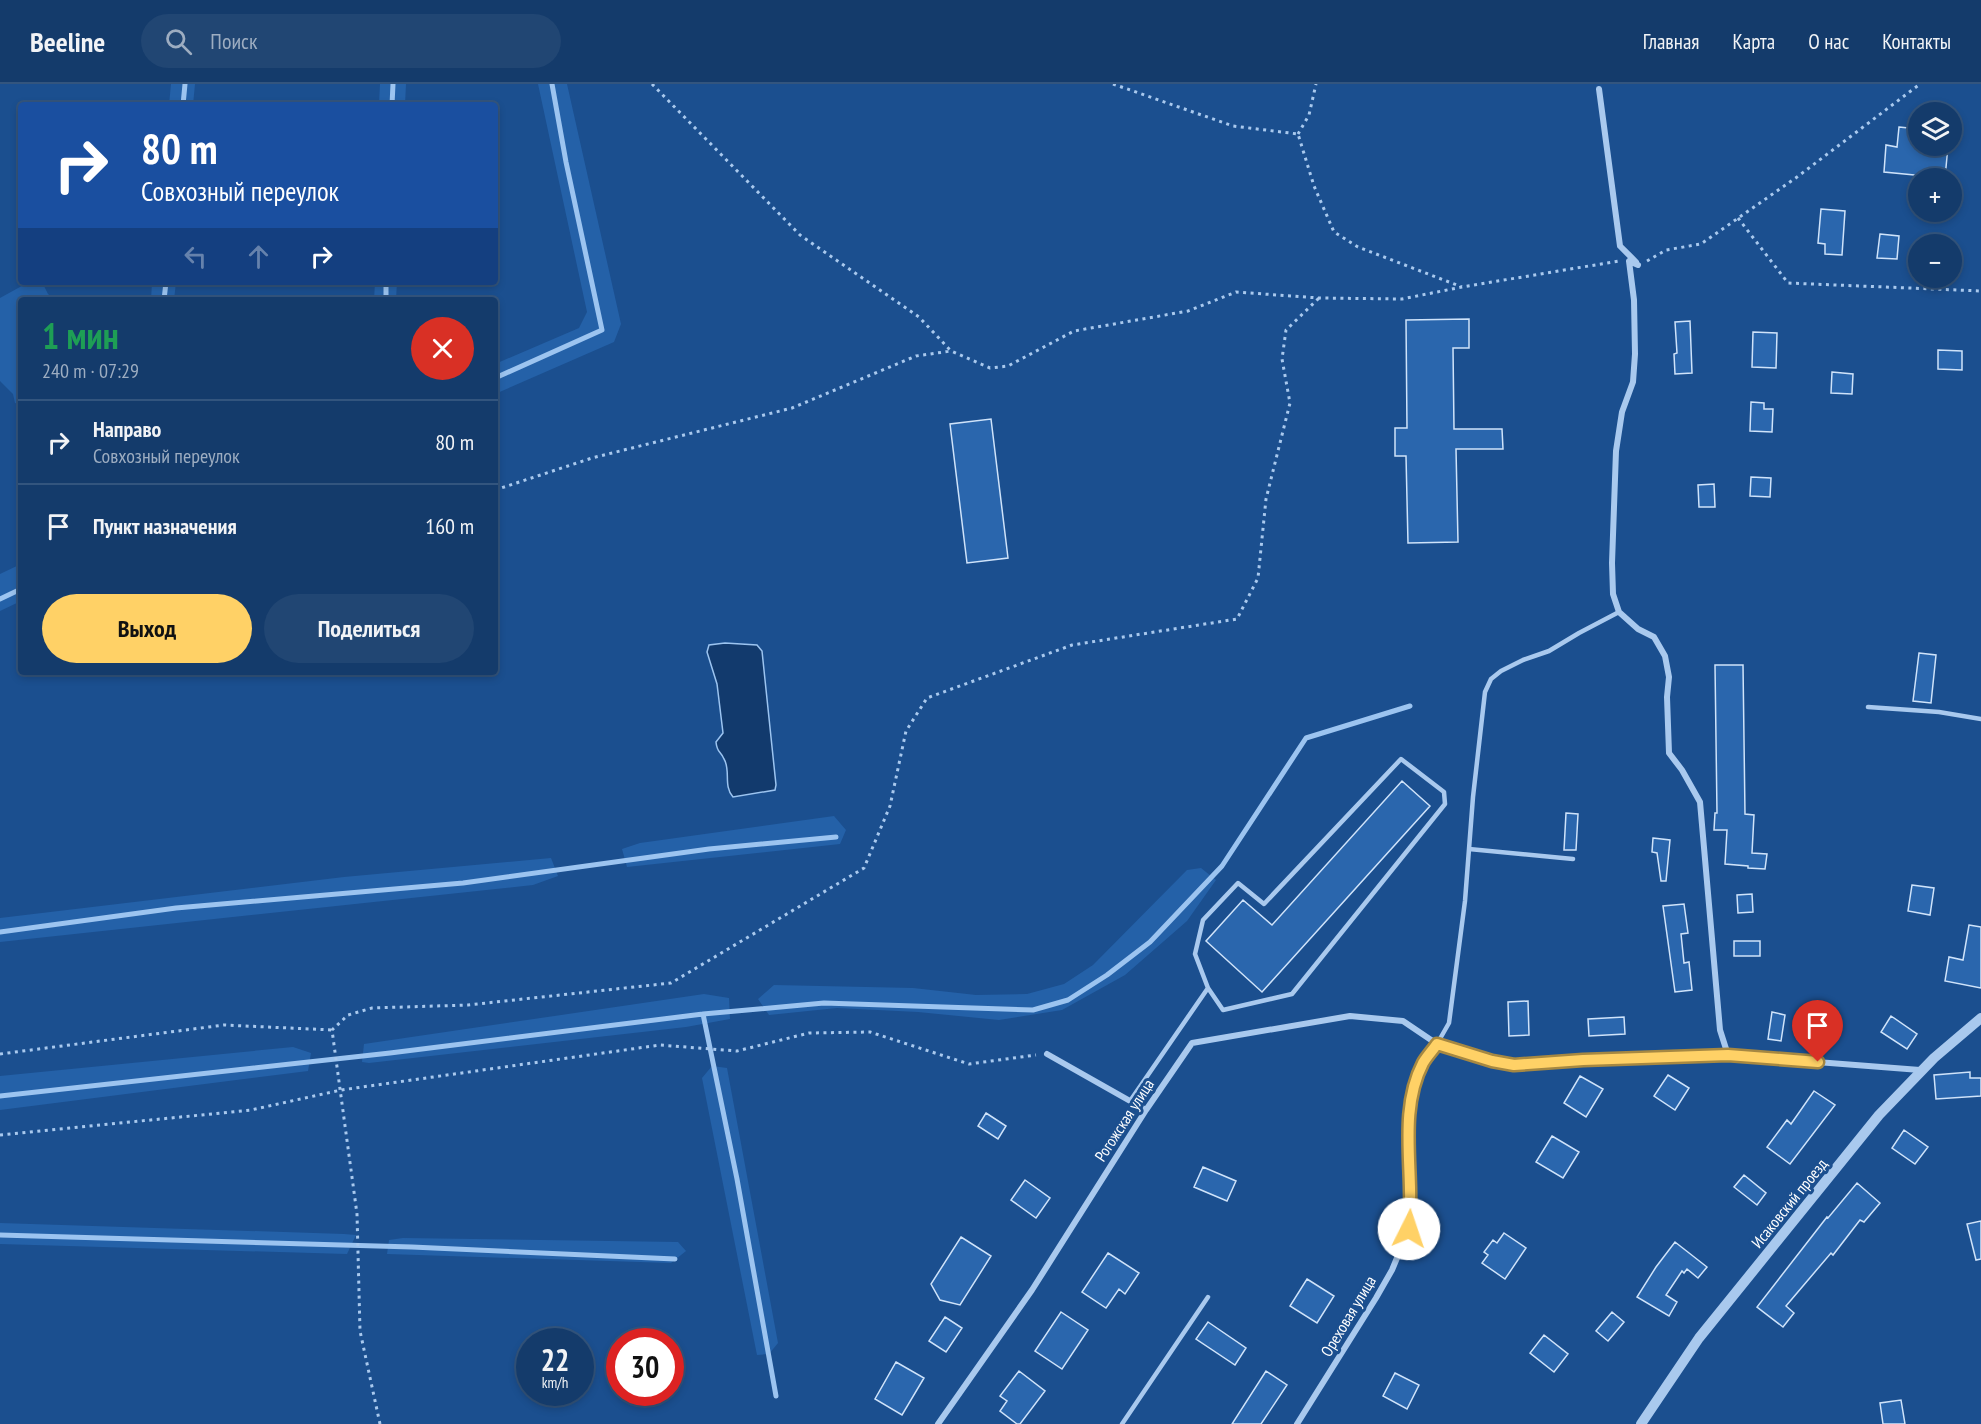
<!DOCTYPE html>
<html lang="ru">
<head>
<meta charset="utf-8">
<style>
  :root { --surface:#143b6b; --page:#214673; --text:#f1f3f6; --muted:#9dadc1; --line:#33557e; --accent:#ffd166 }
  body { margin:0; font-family:"PT Sans Narrow",sans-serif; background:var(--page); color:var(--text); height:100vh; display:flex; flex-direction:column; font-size:22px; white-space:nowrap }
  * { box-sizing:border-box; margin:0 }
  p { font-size:20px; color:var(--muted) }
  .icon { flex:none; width:33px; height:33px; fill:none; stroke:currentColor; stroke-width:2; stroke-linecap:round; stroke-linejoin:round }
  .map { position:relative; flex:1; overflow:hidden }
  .side { position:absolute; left:18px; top:213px; width:480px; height:378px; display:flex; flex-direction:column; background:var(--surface); border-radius:6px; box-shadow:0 3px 9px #0003,0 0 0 2px var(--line) }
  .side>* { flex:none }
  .top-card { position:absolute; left:18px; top:18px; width:480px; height:183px; border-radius:6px; box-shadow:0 3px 9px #0003,0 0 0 2px var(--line); background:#1a4fa0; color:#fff; overflow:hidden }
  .tools { position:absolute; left:1908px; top:18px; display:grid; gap:12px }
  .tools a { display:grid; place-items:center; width:54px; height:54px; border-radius:50%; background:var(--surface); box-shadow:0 3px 9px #0003,0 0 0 2px var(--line); font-size:30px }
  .speed { position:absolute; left:516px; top:1244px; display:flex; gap:12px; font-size:30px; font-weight:700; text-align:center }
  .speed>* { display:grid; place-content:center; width:78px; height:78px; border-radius:50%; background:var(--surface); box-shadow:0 3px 9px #0003,0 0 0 2px var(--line); line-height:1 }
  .speed small { font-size:15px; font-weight:400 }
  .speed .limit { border:9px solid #d22; background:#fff; color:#111 }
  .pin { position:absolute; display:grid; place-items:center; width:51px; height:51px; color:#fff; margin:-62px -26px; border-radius:50% 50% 50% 0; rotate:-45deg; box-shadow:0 0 6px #0007 }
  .pin .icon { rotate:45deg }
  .me { position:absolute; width:66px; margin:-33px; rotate:4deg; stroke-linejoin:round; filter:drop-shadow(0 0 4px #0008) }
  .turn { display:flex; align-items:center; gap:21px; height:126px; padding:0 24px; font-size:27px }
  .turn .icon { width:78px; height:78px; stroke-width:2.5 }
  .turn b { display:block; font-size:42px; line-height:51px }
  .lanes { display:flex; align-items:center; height:57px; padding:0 24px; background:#0003; justify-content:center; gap:30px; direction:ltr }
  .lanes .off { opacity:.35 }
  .round { display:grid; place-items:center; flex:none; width:63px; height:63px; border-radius:32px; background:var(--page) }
  .headline { display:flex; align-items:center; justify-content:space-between; height:102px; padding:0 24px }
  h1 { font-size:36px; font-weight:800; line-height:45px; color:#1e9e55 }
  .cta { display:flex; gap:12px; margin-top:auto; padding:12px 24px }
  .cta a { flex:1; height:69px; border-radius:36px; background:var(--accent); color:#111; font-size:24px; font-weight:800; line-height:69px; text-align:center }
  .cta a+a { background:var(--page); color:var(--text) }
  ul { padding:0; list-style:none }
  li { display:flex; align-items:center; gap:18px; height:84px; padding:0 24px; border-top:2px solid var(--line) }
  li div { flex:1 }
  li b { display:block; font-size:22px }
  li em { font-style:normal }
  header { display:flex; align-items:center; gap:36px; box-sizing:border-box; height:84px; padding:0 30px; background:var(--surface); border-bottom:2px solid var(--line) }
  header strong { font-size:28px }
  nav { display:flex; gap:33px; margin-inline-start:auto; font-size:21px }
  .search { width:420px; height:54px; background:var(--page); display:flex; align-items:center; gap:15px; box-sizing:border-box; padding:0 21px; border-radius:33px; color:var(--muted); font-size:22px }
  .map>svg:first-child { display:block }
  .green { fill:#2461a8 }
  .water { fill:#123a6d; stroke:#9cc4f0; stroke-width:1.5 }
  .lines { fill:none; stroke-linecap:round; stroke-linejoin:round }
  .stream { stroke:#9cc4f0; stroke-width:5 }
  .building { fill:#2a66ad; stroke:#cfe3fa; stroke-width:1.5 }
  .path { stroke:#a9c9ee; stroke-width:3; stroke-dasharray:3 4.5; stroke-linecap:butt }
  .service { stroke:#a9c9ee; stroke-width:4.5 }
  .minor { stroke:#a9c9ee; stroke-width:6 }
  .tertiary { stroke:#a9c9ee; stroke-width:10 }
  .route-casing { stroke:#a68842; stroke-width:15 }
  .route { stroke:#ffd166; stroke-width:10 }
  .labels { text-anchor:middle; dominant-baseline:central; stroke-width:6; stroke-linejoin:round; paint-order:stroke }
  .street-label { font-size:16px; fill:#fff; stroke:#1b4f8f }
</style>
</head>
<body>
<header>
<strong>Beeline</strong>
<div class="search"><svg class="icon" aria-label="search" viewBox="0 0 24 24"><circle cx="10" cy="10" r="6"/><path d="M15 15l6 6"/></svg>Поиск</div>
<nav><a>Главная</a><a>Карта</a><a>О нас</a><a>Контакты</a></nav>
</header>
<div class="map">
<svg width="1981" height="1340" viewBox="0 0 1981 1340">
  <rect width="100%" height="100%" fill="#1b4f8f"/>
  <!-- green -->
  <path class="green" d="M 171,0 L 195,0 L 193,21 L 169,21 Z
    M 380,0 L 406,0 L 405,21 L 379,21 Z
    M 538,0 L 567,0 L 621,240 L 614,258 L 495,310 L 495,280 L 579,244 L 587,228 Z
    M 29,198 L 42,198 L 48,210 L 55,216 L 21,216 L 21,321 L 15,319 L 13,310 L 0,297 L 0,214 Z
    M 152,198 L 176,198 L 174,216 L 151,216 Z
    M 375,198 L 397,198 L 396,216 L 374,216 Z
    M 21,480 L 21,517 L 0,527 L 0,490 Z
    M 834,732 L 846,746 L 840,760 L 627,783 L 622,765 L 640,759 Z
    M 551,774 L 558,792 L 533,801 L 0,858 L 0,834 L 344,793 Z
    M 1201,784 L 1216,796 L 1187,837 L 1125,891 L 1062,926 L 999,936 L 918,928 L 837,924 L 769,931 L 758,915 L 774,901 L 913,904 L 976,911 L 1027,910 L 1064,900 L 1093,881 L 1187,786 Z
    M 704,910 L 729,914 L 730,935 L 686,943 L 369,979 L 362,978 L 364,960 Z
    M 293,963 L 311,969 L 308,987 L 0,1026 L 0,992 Z
    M 712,982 L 727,984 L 778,1259 L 769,1270 L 757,1271 L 702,994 Z
    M 0,1139 L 344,1150 L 356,1151 L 347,1170 L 0,1160 Z
    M 403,1154 L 678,1158 L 686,1167 L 671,1179 L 387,1170 L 389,1156 Z"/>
  <!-- water -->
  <path class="water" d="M 725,559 L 757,561 L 762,567 L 776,701 L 775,706 L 733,713 C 723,702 731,686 724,675 C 720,666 717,669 716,658 L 723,649 L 717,600 L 707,568 L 709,561 Z"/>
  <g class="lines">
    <!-- stream -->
    <path class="stream" d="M 183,21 L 185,0
      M 392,21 L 393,0
      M 164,216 L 166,198
      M 386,216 L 386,198
      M 495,294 L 602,246 L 566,78 L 552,0
      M 0,515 L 21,505
      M 0,848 L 176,824 L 463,799 L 709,765 L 836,753
      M 703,930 L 737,1095 L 776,1312
      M 0,1012 L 390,969 L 703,930 L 824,919 L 1033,926 L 1068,916 L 1107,891 L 1150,858 L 1222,782 L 1306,654 L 1410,622
      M 0,1151 L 412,1163 L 675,1175"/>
  </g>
  <!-- building -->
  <path class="building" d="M 1899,43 L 1918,45 L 1918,62 L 1948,62 L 1945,94 L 1884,88 L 1886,61 L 1897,63 Z
    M 1821,125 L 1845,127 L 1842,171 L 1825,170 L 1825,160 L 1818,159 Z
    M 1880,150 L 1899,152 L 1897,175 L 1877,174 Z
    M 1469,235 L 1469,264 L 1453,264 L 1454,345 L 1502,345 L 1503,365 L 1456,365 L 1458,458 L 1408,459 L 1406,372 L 1395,372 L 1395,344 L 1407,344 L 1406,236 Z
    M 1690,237 L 1692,289 L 1675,290 L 1674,270 L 1677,269 L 1675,238 Z
    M 1753,248 L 1777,249 L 1776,284 L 1752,283 Z
    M 1938,266 L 1962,267 L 1962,286 L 1938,285 Z
    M 1832,288 L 1853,290 L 1852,310 L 1831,309 Z
    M 1751,318 L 1764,319 L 1764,325 L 1773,325 L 1772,348 L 1750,347 Z
    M 991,335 L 1008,474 L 967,479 L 950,340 Z
    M 1751,393 L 1771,394 L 1770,413 L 1750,412 Z
    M 1714,400 L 1715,423 L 1699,423 L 1698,401 Z
    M 1919,569 L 1936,571 L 1931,619 L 1913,617 Z
    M 1715,581 L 1743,581 L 1745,730 L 1754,731 L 1752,769 L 1767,770 L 1765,785 L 1748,784 L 1748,782 L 1725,780 L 1727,746 L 1714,746 L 1715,729 L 1717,729 Z
    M 1402,697 L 1430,722 L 1262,908 L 1206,857 L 1243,816 L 1272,841 Z
    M 1566,729 L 1578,730 L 1576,766 L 1564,766 Z
    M 1653,754 L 1670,756 L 1666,797 L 1661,797 L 1657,769 L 1652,768 Z
    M 1912,801 L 1934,804 L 1930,831 L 1908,827 Z
    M 1752,810 L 1753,828 L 1738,829 L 1737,811 Z
    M 1684,820 L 1688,849 L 1681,850 L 1684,879 L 1689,878 L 1692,906 L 1675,908 L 1663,822 Z
    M 1969,841 L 1981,843 L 1981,904 L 1945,897 L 1949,873 L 1963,876 Z
    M 1734,857 L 1760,857 L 1760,872 L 1734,872 Z
    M 1528,917 L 1529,951 L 1509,952 L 1508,918 Z
    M 1772,928 L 1785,931 L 1781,957 L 1768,955 Z
    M 1891,932 L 1917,950 L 1907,965 L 1881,948 Z
    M 1624,933 L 1625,950 L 1589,952 L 1588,935 Z
    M 1970,988 L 1970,994 L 1981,994 L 1981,1012 L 1936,1015 L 1934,991 Z
    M 1668,991 L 1689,1004 L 1675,1026 L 1654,1012 Z
    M 1580,992 L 1603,1005 L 1586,1033 L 1564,1019 Z
    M 1814,1007 L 1835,1021 L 1790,1080 L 1767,1063 L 1787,1036 L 1791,1040 Z
    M 986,1029 L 1006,1042 L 998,1055 L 978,1042 Z
    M 1904,1046 L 1928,1063 L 1915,1080 L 1892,1064 Z
    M 1552,1052 L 1579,1068 L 1563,1094 L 1536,1078 Z
    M 1203,1083 L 1236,1097 L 1227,1117 L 1194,1103 Z
    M 1744,1091 L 1766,1109 L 1757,1121 L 1734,1103 Z
    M 1025,1096 L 1050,1114 L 1036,1134 L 1011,1116 Z
    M 1857,1099 L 1880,1119 L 1864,1138 L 1860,1136 L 1833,1171 L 1831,1169 L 1786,1222 L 1794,1229 L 1783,1243 L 1757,1223 L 1827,1133 L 1828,1134 Z
    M 1981,1137 L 1981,1175 L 1976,1176 L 1967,1140 Z
    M 1504,1149 L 1526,1164 L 1505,1195 L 1482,1179 L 1488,1171 L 1484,1168 L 1493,1156 L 1497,1159 Z
    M 961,1153 L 991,1172 L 960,1221 L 940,1216 L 931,1200 Z
    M 1675,1158 L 1707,1183 L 1698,1194 L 1687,1185 L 1684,1189 L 1682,1187 L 1666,1211 L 1677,1218 L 1669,1232 L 1637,1213 L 1656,1183 Z
    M 1108,1169 L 1139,1189 L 1125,1210 L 1119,1205 L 1106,1224 L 1082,1208 Z
    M 1307,1195 L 1334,1212 L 1317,1239 L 1290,1222 Z
    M 1061,1228 L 1088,1246 L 1062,1285 L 1035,1267 Z
    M 1612,1228 L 1624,1238 L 1608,1257 L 1596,1247 Z
    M 945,1233 L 962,1244 L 946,1268 L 929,1257 Z
    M 1208,1238 L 1246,1264 L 1235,1281 L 1196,1255 Z
    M 1544,1251 L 1568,1270 L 1554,1288 L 1530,1269 Z
    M 896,1278 L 924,1294 L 902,1331 L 875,1315 Z
    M 1019,1287 L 1045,1307 L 1020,1340 L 1017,1340 L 1000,1327 L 1007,1317 L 1000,1312 Z
    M 1266,1287 L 1287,1301 L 1261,1340 L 1232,1340 Z
    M 1395,1289 L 1419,1301 L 1407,1325 L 1383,1312 Z
    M 1901,1316 L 1905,1340 L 1883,1340 L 1880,1319 Z"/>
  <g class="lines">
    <!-- path -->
    <path class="path" d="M 652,0 L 800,151 L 919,233 L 951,267 L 990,284 L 1008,282 L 1074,247 L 1188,227 L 1236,208 L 1319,214 L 1402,215 L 1462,203 L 1619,177
      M 1113,0 L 1233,42 L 1298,50 L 1314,102 L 1334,148 L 1358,163 L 1462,203
      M 1298,50 L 1309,31 L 1316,0
      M 1738,134 L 1788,199 L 1981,207
      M 1647,177 L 1666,166 L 1701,160 L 1797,93 L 1920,0
      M 495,406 L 592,374 L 792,324 L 916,272 L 951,267
      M 0,970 L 224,941 L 332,946
      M 0,1051 L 251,1026 L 341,1006 L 660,961 L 737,967 L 809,949 L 870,948 L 969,980 L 1036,971
      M 380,1340 L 360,1247 L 357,1130 L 332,946 L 348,931 L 372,924 L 468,921 L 671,899 L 864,784 L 890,722 L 906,647 L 927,614 L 1072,561 L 1237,535 L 1258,494 L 1266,415 L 1290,319 L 1282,275 L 1286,246 L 1319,214"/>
    <!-- service -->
    <path class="service" d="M 1868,623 L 1939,628 L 1981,635
      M 1469,765 L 1573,775
      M 1437,960 L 1449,939 L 1465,817 L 1473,713 L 1485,608 L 1491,595 L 1501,587 L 1523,576 L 1549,567 L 1579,549 L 1619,528
      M 1130,1017 L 1208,904 L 1195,870 L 1203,836 L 1238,799 L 1264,820 L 1401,675 L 1444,708 L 1445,720 L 1292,910 L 1223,926 L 1208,904
      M 1122,1340 L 1208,1213"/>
    <!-- minor -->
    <path class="minor" d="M 1599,5 L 1620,162 L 1636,178
      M 1638,181 L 1629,177 L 1634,216 L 1635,270 L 1633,298 L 1622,328 L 1616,367 L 1612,479 L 1613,510 L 1619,528 L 1638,545 L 1654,553 L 1665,572 L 1669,593 L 1667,613 L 1669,669 L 1682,686 L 1700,718 L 1720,946 L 1728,971
      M 1047,970 L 1146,1026
      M 938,1340 L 1032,1206 L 1146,1026 L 1192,959 L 1350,932 L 1403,937 L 1437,960 L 1492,977 L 1513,981 L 1583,976 L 1728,971 L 1920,986
      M 1297,1340 L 1376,1214 L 1392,1186 L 1409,1145 L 1411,1128 L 1410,1023 L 1417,994 L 1424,977 L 1437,960"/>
    <!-- tertiary -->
    <path class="tertiary" d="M 1641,1340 L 1699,1254 L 1879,1031 L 1934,974 L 1981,934"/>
  </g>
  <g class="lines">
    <!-- route casing -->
    <g class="route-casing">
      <path id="route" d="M 1409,1145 C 1415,1091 1397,1029 1423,979 C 1427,972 1433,966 1437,960 L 1492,977 L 1514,981 L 1583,976 L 1728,971 L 1818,978"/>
    </g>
    <!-- route -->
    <use href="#route" class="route"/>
  </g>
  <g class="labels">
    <!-- street labels -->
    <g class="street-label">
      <text transform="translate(1124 1036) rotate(-57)">Рогожская улица</text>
      <text transform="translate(1789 1119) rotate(-51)">Исаковский проезд</text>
      <text transform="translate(1348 1232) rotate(-59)">Ореховая улица</text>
    </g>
  </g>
</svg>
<div class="tools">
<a><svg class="icon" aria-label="layers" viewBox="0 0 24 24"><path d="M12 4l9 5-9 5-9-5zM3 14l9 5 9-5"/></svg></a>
<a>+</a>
<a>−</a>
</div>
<div class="speed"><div>22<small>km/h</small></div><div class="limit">30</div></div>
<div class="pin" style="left:1818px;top:978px;background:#d93025"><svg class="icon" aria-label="arrive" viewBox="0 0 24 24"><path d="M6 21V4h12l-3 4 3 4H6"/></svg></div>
<svg class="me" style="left:1409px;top:1145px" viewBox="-20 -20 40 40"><circle r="19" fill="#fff"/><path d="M0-13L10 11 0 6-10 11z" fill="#ffd166"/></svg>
<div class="top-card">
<div class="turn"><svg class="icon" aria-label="right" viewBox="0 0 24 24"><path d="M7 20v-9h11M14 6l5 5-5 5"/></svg><div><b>80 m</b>Совхозный переулок</div></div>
<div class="lanes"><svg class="icon off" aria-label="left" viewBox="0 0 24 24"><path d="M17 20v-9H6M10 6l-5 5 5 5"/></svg><svg class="icon off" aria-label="ahead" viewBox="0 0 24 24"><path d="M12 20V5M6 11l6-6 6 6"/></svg><svg class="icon" aria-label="right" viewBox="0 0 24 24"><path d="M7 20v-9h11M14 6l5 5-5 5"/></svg></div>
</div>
<section class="side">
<div class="headline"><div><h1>1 мин</h1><p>240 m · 07:29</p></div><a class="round" style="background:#d93025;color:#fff"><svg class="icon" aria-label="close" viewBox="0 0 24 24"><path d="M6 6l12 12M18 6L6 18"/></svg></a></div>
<ul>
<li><svg class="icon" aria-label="right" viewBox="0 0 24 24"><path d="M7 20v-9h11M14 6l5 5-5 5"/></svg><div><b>Направо</b><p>Совхозный переулок</p></div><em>80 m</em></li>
<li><svg class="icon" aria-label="arrive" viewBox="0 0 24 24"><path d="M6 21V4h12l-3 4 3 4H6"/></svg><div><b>Пункт назначения</b></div><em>160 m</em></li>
</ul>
<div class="cta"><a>Выход</a><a>Поделиться</a></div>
</section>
</div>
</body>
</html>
